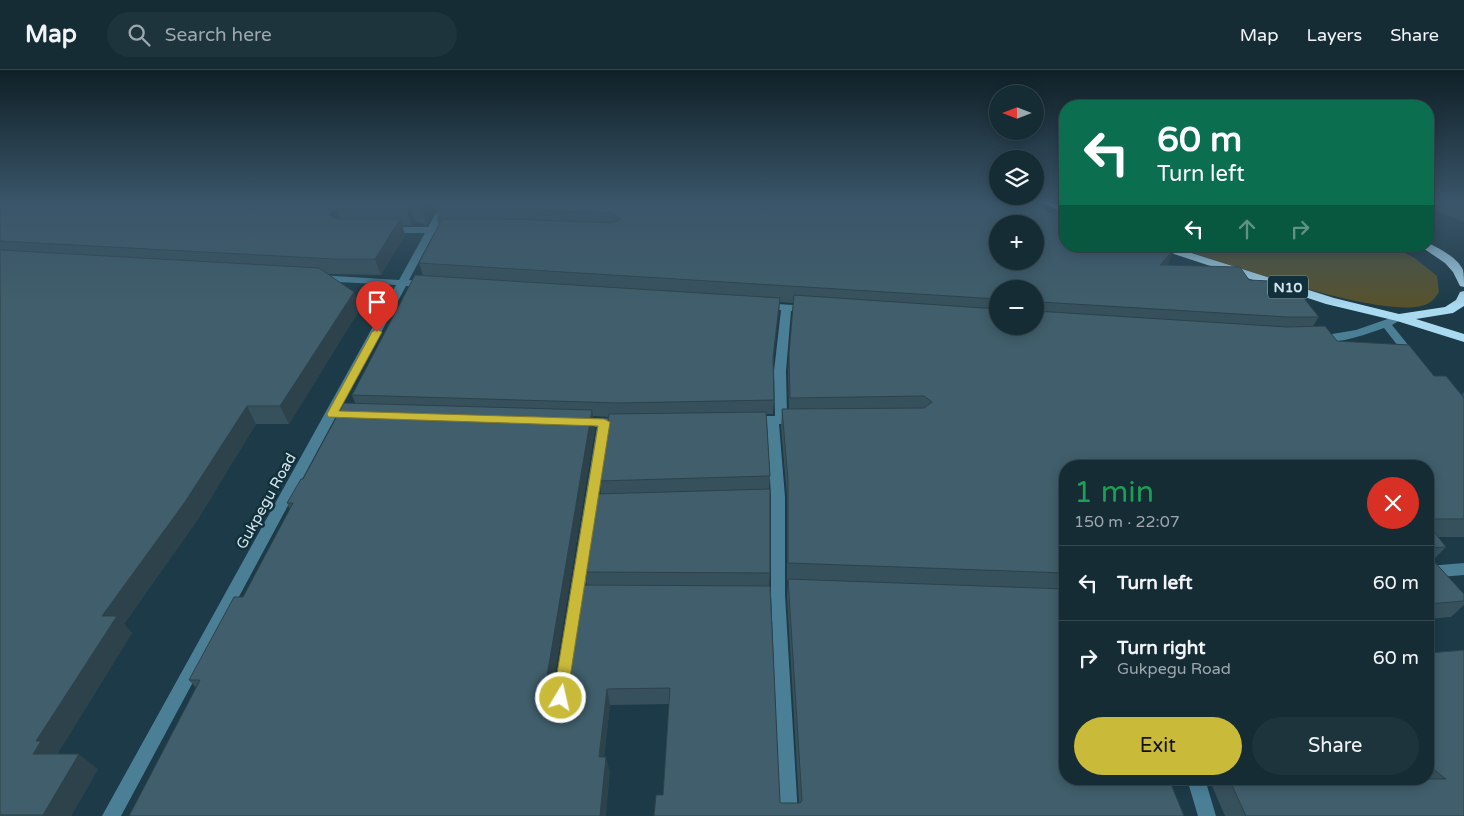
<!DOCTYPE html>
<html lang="en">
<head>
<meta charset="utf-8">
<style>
  :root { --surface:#152c35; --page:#1e343d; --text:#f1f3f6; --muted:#9da7ad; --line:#344850; --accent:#caba3a }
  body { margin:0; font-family:"Varela Round",sans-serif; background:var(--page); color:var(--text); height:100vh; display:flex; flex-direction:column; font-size:19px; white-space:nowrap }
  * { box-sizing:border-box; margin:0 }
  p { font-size:16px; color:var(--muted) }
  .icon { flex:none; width:28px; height:28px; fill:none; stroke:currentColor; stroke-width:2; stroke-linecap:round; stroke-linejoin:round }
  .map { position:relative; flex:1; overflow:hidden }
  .panel { position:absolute; left:1059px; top:390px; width:375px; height:325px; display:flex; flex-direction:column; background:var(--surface); border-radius:20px; box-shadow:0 2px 12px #0003,0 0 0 1px var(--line) }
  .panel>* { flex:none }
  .top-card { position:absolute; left:1059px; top:30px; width:375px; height:152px; border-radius:20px; box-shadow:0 2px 12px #0003,0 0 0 1px var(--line); background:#0b6e4f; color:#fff; overflow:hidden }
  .needle { width:32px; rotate:270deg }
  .fabs { position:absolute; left:989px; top:15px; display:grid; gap:10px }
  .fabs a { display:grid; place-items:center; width:55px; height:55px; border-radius:50%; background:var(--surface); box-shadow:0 2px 12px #0003,0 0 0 1px var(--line); font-size:25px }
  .pin { position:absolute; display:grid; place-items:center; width:42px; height:42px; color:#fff; margin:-51px -21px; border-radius:50% 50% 50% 0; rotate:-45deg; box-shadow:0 0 5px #0007 }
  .pin .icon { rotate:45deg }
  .me { position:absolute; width:55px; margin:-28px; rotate:9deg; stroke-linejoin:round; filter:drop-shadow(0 0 4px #0008) }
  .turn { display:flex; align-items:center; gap:18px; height:105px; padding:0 15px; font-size:22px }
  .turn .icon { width:65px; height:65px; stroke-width:2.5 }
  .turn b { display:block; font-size:35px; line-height:42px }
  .lanes { display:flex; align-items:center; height:48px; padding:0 15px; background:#0003; justify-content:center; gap:25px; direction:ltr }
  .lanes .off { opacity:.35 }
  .round { display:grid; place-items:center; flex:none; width:52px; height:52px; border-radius:26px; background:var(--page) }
  .summary { display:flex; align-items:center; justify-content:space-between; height:85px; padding:0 15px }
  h1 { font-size:30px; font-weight:600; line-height:38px; color:#1e9e55 }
  .cta { display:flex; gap:10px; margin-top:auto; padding:10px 15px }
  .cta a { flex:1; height:58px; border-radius:30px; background:var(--accent); color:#111; font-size:20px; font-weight:600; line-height:58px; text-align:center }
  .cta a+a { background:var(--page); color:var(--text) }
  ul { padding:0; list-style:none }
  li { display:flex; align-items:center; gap:15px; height:75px; padding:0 15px; border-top:1px solid var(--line) }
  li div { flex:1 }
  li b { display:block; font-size:19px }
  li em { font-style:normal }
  header { display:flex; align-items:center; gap:30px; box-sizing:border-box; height:70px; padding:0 25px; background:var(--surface); border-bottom:1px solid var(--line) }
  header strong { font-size:24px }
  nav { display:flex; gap:28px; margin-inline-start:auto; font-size:18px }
  .search { width:350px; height:45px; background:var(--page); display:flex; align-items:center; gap:12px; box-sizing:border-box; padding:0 18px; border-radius:28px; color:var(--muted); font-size:19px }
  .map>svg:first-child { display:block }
  .green { fill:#57522c }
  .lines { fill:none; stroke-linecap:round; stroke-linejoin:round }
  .minor { fill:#4b7f96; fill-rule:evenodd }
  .highway { fill:#aadaf0; fill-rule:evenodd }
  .wall { fill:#37515c; fill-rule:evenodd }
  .shaded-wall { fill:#2d424b }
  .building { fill:#405e6b; stroke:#2d424b; fill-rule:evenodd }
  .route { fill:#caba3a; stroke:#837926 }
  .labels { text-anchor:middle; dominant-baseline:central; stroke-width:5; stroke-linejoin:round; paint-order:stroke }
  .shield { fill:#12303c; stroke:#9aafb8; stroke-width:1 }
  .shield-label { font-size:14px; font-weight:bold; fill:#d4e5ed }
  .street-label { font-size:15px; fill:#d4e5ed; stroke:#12303c }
</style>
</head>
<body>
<header>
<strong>Map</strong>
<div class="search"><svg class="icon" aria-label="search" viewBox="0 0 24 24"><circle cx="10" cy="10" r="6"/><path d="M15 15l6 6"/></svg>Search here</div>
<nav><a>Map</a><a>Layers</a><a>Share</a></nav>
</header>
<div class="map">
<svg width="1464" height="746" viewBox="0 0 1464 746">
  <rect width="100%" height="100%" fill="#1c3a47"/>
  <!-- green -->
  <path class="green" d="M 1180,176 L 1393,176 L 1416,189 L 1437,206 L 1439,222 C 1437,225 1433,231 1429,233 C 1394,254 1233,195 1190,182 Z"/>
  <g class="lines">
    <!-- minor -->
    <path class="minor" d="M 443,131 L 451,131 L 437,157 L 444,160 L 434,163 L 409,210 L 426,211 L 431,214 L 426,217 L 406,216 L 121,746 L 102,746 L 396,215 L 319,211 L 314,208 L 319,205 L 399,210 L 425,163 L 387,163 L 382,160 L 387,157 L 428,157 Z
      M 763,233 L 808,236 L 813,239 L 808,242 L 791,241 L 786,301 L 787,346 L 797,346 L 803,350 L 797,354 L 779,354 L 785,427 L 785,525 L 798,746 L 780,746 L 771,525 L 771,427 L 767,354 L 749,354 L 743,350 L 749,346 L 775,346 L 774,301 L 781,240 L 759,238 L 758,236 Z
      M 1399,245 L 1404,248 L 1392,255 L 1417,286 L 1419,288 L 1417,290 L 1409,290 L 1384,258 C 1370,263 1326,279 1315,269 L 1320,266 L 1356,260 Z
      M 577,348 L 624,349 L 630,353 L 624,357 L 609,357 L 566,646 L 564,652 L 558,654 L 552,652 L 550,646 L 597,357 L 573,355 L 571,352 Z
      M 1464,493 L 1464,505 L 1428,508 L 1428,496 Z
      M 1187,709 L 1205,709 L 1216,746 L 1198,746 Z"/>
    <!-- highway -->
    <path class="highway" d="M 1041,131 L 1054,131 L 1065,137 L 1065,144 Z
      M 1428,173 C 1439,178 1458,188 1463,200 C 1464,205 1464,212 1464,217 L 1460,216 L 1453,202 L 1445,193 L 1420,176 L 1428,176 Z
      M 1164,176 L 1177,176 L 1182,180 L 1334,228 L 1399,244 L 1445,237 L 1456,230 L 1460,222 L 1464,221 L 1464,236 L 1453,243 L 1416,249 L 1464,264 L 1464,272 L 1397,251 L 1326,234 L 1174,184 Z"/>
  </g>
  <!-- wall -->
  <path class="wall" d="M 0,131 L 1034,131 L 1049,143 L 1168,195 L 1249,210 L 1319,247 L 1313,256 L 1337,271 L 1434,306 L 1462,325 L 1464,322 L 1464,467 L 1438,467 L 1446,477 L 1433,490 L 1464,524 L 1464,535 L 1451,547 L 1428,549 L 1428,396 L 1065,396 L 1065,709 L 1169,709 L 654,746 L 663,725 L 669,634 L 610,635 L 604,687 L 610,702 L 196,618 L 189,610 L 243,527 L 290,439 L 287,433 L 355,333 L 352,325 L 423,206 L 419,193 L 439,156 L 437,149 L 438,149 L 436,140 L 427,155 L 414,150 L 411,155 L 402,155 L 405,165 L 381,205 L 328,204 L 360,239 L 289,354 L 256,354 L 198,449 L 124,554 L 132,563 L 58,683 L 98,699 L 71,746 L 0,746 ZM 998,219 L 1035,256 L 998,256 ZM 779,232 L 793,233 L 788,301 L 789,339 L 782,339 L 781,357 L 787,427 L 787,510 L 788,510 L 787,526 L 799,733 L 781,733 L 780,732 L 769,516 L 770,503 L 769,419 L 770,406 L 766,344 L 773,344 L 774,330 L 773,294 ZM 593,346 L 608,347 L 599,411 L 601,424 L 584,502 L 587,515 L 563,631 L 560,638 L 552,640 L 549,639 L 595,358 Z
    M 1443,131 L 1464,131 L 1464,152 L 1437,141 Z
    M 1428,583 L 1464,746 L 1225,746 L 1209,709 L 1428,709 Z"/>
  <!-- shaded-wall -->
  <path class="shaded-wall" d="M 427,131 L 441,131 L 427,155 L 422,139 Z
    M 409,134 L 414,150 L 411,155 L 406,139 Z
    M 336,139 L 342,155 L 330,146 L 330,143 Z
    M 400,149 L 405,165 L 381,205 L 375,189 Z
    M 1175,178 L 1168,195 L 1160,195 Z
    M 354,222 L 360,239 L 289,354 L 280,336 Z
    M 780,228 L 779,242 L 772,301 L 773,287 Z
    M 247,336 L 256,354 L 198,449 L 124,554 L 132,563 L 58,683 L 61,686 L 33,684 L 36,671 L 102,546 Z
    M 592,340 L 595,358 L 548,646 L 543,630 Z
    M 607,619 L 610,635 L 602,702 L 599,687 Z
    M 79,684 L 98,699 L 71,746 L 45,746 L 43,745 Z
    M 606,687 L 610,702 L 606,746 L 600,746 Z"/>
  <!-- building -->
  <path class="building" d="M 0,131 L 427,131 L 422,139 L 409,134 L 406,139 L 336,139 L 330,143 L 330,146 L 336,149 L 400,149 L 375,189 L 334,189 L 0,171 Z
    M 440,131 L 1034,131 L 1049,143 L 1065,136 L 1065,176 L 1169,176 L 1175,178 L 1160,195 L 1240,197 L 1249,210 L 1291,212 L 1319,247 L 1287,247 L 1040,232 L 1038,237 L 1035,238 L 1035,219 L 998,219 L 998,229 L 419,193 L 441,151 L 437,149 L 510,149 L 613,153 L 620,149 L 613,143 L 510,139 L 436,139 ZM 998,154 L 1035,154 L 1035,191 L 998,191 Z
    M 0,180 L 319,198 L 354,222 L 280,336 L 247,336 L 185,432 L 102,546 L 117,546 L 36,671 L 41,671 L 33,684 L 79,684 L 43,745 L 0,745 Z
    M 415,205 L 780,228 L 773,287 L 774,330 L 618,333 L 352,325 Z
    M 794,225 L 998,239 L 998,256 L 1035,256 L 1035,238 L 1036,241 L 1287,257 L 1325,256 L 1337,271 L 1409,275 L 1434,306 L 1446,306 L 1464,328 L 1464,449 L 1428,449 L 1428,396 L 1065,396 L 1065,503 L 788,493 L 788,410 L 782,339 L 924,338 L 932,332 L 924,326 L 790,328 L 789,284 Z
    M 344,333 L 592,340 L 543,630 L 545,637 L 552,640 L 560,638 L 563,631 L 582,515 L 770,516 L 780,732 L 781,733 L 800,733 L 802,731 L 788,509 L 1065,519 L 1065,709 L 1169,709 L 1184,746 L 654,746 L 656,725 L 663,725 L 670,618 L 607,619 L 599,687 L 606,687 L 600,746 L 129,746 L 200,610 L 189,610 L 234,527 L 243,527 L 293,433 L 287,433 L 301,409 L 303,409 Z
    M 766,342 L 770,406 L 599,411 L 609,344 Z
    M 770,419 L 770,503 L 584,502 L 596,424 Z
    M 1428,454 L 1446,477 L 1428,478 Z
    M 1428,485 L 1464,524 L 1464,531 L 1428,534 Z
    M 1464,580 L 1464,746 L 1246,746 L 1229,709 L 1446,709 L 1428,695 L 1428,583 Z"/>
  <!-- sky -->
  <linearGradient id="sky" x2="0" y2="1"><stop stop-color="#0f2027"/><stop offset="0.56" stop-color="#3a5569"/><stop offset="1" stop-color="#3a5569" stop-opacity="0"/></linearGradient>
  <rect width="1464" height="236" fill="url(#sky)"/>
  <!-- route -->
  <path class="route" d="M 377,259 L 382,262 L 339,341 L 604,349 L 610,352 L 566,633 L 561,635 L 555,633 L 553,628 L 598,356 L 328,347 L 327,344 L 372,262 Z"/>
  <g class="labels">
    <!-- shield labels -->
    <rect class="shield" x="1268" y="205.5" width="40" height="23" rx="4"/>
    <g class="shield-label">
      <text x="1288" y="217">N10</text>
    </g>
    <!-- street labels -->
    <g class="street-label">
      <text transform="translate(266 431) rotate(-61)">Gukpegu Road</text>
    </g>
  </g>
</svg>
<div class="fabs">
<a><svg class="needle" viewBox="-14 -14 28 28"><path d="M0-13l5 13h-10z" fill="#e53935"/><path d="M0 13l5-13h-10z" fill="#9da7ad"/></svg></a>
<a><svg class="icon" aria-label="layers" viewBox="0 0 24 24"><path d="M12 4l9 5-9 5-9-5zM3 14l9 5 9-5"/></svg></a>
<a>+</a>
<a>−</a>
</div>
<div class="pin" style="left:377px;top:262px;background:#d93025"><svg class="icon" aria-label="arrive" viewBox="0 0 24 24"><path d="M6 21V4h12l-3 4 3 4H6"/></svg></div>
<svg class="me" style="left:561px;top:628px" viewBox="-20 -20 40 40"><circle r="17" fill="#caba3a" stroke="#fff" stroke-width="3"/><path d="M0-11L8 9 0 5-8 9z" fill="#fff"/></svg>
<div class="top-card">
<div class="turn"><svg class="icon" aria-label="left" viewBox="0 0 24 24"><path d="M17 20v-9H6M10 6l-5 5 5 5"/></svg><div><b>60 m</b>Turn left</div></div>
<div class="lanes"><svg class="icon" aria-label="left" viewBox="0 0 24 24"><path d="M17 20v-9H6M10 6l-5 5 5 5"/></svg><svg class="icon off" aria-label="ahead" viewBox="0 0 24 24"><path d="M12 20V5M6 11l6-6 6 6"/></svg><svg class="icon off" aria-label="right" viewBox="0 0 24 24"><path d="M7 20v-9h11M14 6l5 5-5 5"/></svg></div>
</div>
<section class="panel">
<div class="summary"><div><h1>1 min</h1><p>150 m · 22:07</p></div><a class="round" style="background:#d93025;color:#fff"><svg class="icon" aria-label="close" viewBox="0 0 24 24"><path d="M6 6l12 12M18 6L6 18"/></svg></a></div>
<ul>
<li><svg class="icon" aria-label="left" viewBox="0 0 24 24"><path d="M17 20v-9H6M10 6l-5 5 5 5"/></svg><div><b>Turn left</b></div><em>60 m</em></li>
<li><svg class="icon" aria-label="right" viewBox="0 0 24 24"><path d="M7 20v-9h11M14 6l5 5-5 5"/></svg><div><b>Turn right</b><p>Gukpegu Road</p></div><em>60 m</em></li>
</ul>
<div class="cta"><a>Exit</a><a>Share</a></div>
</section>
</div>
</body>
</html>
